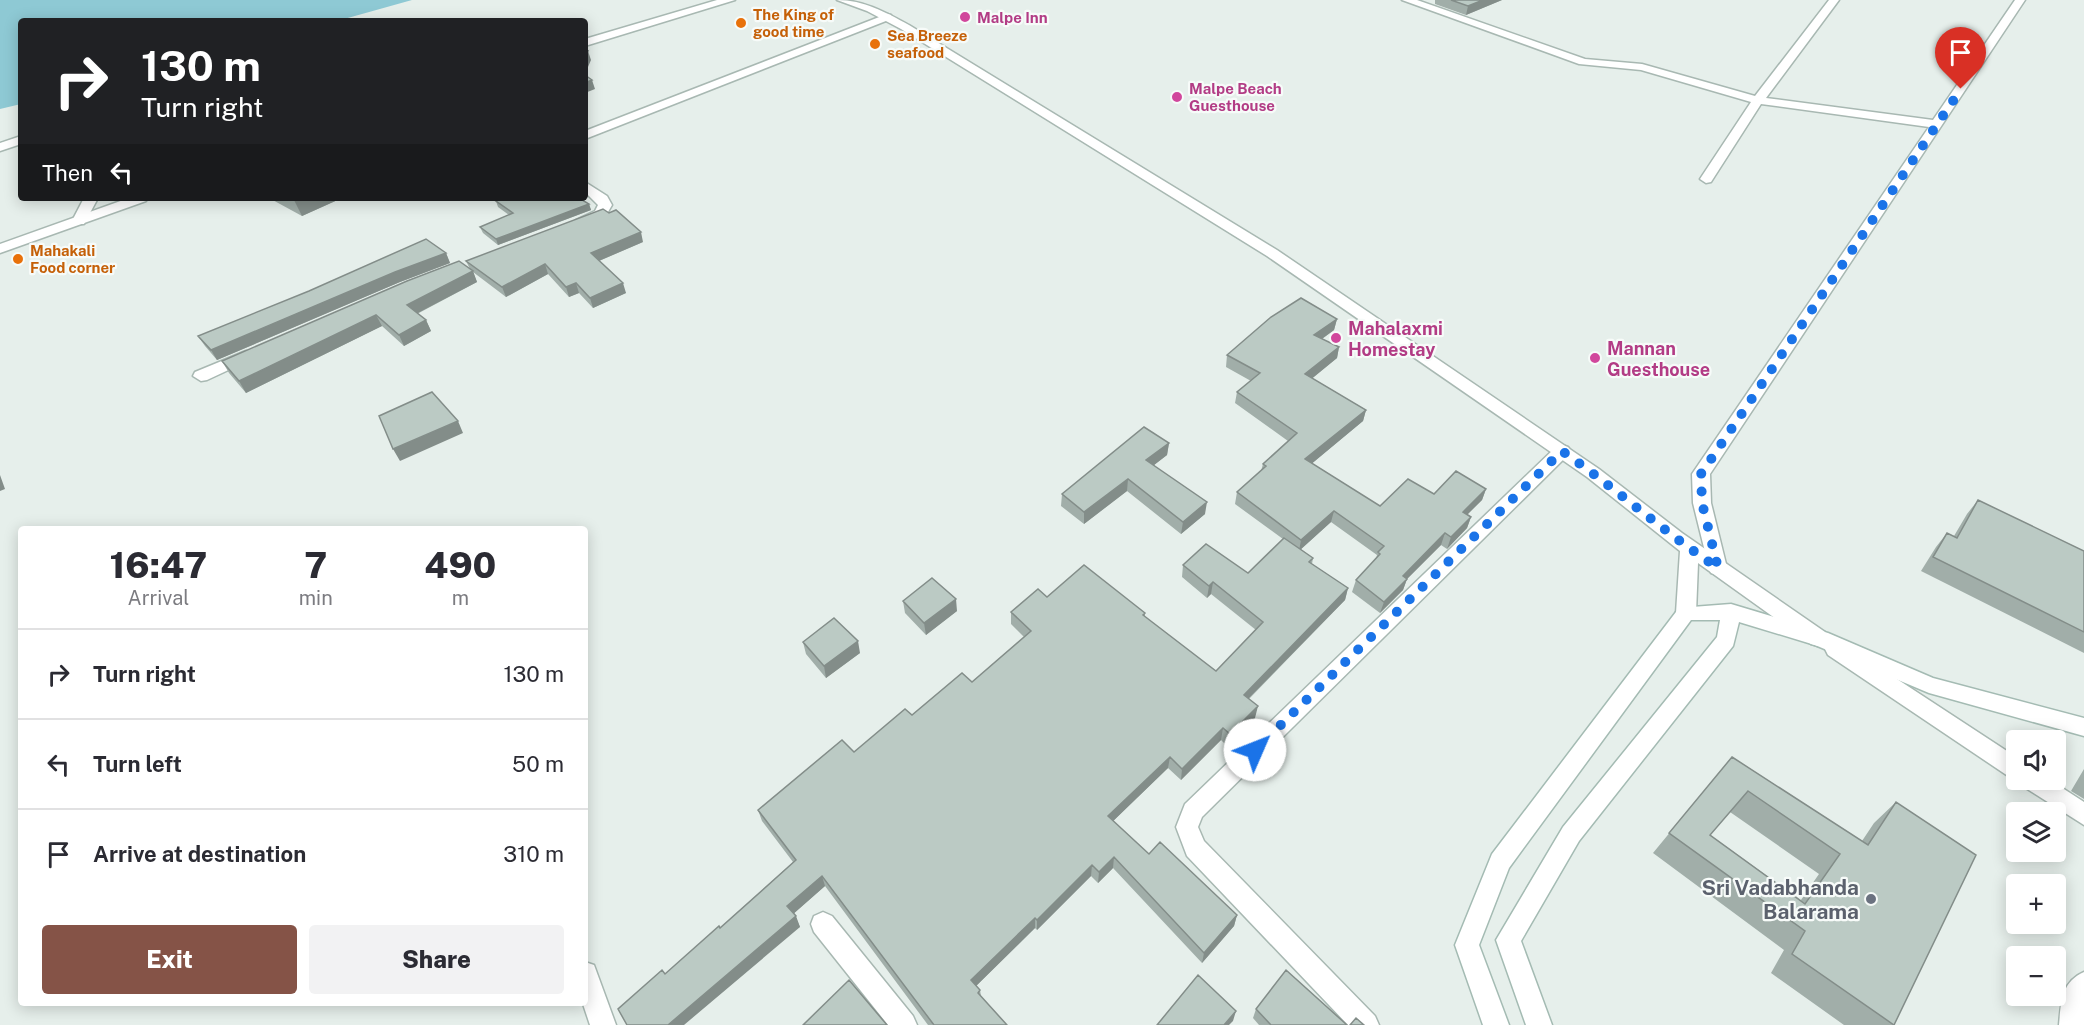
<!DOCTYPE html>
<html lang="en">
<head>
<meta charset="utf-8">
<style>
  :root { --surface:#fff; --page:#f2f2f3; --text:#2b2b33; --muted:#7c7c81; --line:#e1e1e2; --accent:#855347 }
  body { margin:0; font-family:"Public Sans",sans-serif; background:var(--page); color:var(--text); height:100vh; display:flex; flex-direction:column; font-size:22px; white-space:nowrap }
  * { box-sizing:border-box; margin:0 }
  p { font-size:20px; color:var(--muted) }
  .icon { flex:none; width:33px; height:33px; fill:none; stroke:currentColor; stroke-width:2; stroke-linecap:round; stroke-linejoin:round }
  .map { position:relative; flex:1; overflow:hidden }
  .side { position:absolute; left:18px; top:526px; width:570px; height:480px; display:flex; flex-direction:column; background:var(--surface); border-radius:6px; box-shadow:0 3px 15px #0003 }
  .side>* { flex:none }
  .hud { position:absolute; left:18px; top:18px; width:570px; height:183px; border-radius:6px; box-shadow:0 3px 15px #0003; background:#202124; color:#fff; overflow:hidden }
  .tools { position:absolute; left:2006px; top:730px; display:grid; gap:12px }
  .tools a { display:grid; place-items:center; width:60px; height:60px; border-radius:6px; background:var(--surface); box-shadow:0 3px 15px #0003; font-size:30px }
  .pin { position:absolute; display:grid; place-items:center; width:51px; height:51px; color:#fff; margin:-62px -26px; border-radius:50% 50% 50% 0; rotate:-45deg; box-shadow:0 0 6px #0007 }
  .pin .icon { rotate:45deg }
  .me { position:absolute; width:66px; margin:-33px; rotate:46deg; stroke-linejoin:round; filter:drop-shadow(0 0 4px #0008) }
  .turn { display:flex; align-items:center; gap:21px; height:126px; padding:0 24px; font-size:27px }
  .turn .icon { width:78px; height:78px; stroke-width:2.5 }
  .turn b { display:block; font-size:42px; line-height:51px }
  .then { display:flex; align-items:center; height:57px; padding:0 24px; background:#0003; gap:12px; font-size:22px }
  .eta { display:flex; justify-content:space-evenly; align-items:center; height:102px; text-align:center }
  .eta b { font-size:36px; font-weight:800; line-height:42px }
  .primary-button { display:flex; gap:12px; margin-top:auto; padding:12px 24px }
  .primary-button a { flex:1; height:69px; border-radius:6px; background:var(--accent); color:#fff; font-size:24px; font-weight:800; line-height:69px; text-align:center }
  .primary-button a+a { background:var(--page); color:var(--text) }
  ul { padding:0; list-style:none }
  li { display:flex; align-items:center; gap:18px; height:90px; padding:0 24px; border-top:2px solid var(--line) }
  li div { flex:1 }
  li b { display:block; font-size:22px }
  li em { font-style:normal }
  .map>svg:first-child { display:block }
  .water { fill:#8ec9d4 }
  .lines { fill:none; stroke-linecap:round; stroke-linejoin:round }
  .minor-casing { stroke:#a8b8b2; stroke-width:3 }
  .tertiary-casing { stroke:#a8b8b2; stroke-width:3 }
  .secondary-casing { stroke:#a4bbb3; stroke-width:3 }
  .minor { fill:#fff; fill-rule:evenodd }
  .tertiary { fill:#fff; fill-rule:evenodd }
  .secondary { fill:#fff; fill-rule:evenodd }
  .wall { fill:#a1aea9; fill-rule:evenodd }
  .shaded-wall { fill:#838d89 }
  .building { fill:#bbcac4; stroke:#838d89; stroke-width:1.5; fill-rule:evenodd }
  .route { stroke:#1a73e8; stroke-width:10; stroke-dasharray:0 18 }
  .hotel-dot { fill:#d1479c; stroke:#f7fbf9; stroke-width:2 }
  .food-dot { fill:#e8710a; stroke:#f7fbf9; stroke-width:2 }
  .worship-dot { fill:#6b7280; stroke:#f7fbf9; stroke-width:2 }
  .labels { text-anchor:middle; dominant-baseline:central; stroke-width:4.5; stroke-linejoin:round; paint-order:stroke }
  .far-food-label { font-size:15px; font-weight:bold; fill:#c56008; stroke:#f7fbf9; text-anchor:start }
  .far-hotel-label { font-size:15px; font-weight:bold; fill:#b23c85; stroke:#f7fbf9; text-anchor:start }
  .hotel-label { font-size:18px; font-weight:bold; fill:#b23c85; stroke:#f7fbf9; text-anchor:start }
  .near-worship-label { font-size:21px; font-weight:bold; fill:#5b616d; stroke:#f7fbf9; text-anchor:end }
</style>
</head>
<body>
<div class="map">
<svg width="2084" height="1025" viewBox="0 0 2084 1025">
  <rect width="100%" height="100%" fill="#e6efeb"/>
  <!-- water -->
  <path class="water" d="M 0,0 L 412,0 L 337,21 L 21,21 L 21,104 L 0,109 Z"/>
  <g class="lines">
    <!-- minor casing -->
    <g class="minor-casing">
      <path id="minor" d="M 1402,0 L 1417,0 L 1585,59 L 1642,64 L 1755,96 L 1829,0 L 1839,0 L 1766,98 L 1933,120 L 2015,0 L 2025,0 L 1710,474 L 1711,503 L 1727,568 L 1725,573 L 1718,575 L 1711,573 L 1709,568 L 1693,503 L 1692,474 L 1929,127 L 1761,104 L 1711,182 L 1706,183 L 1700,179 L 1751,102 L 1641,70 L 1579,64 Z
        M 887,14 L 891,15 L 891,19 L 585,139 L 585,131 Z
        M 21,136 L 21,144 L 0,151 L 0,143 Z
        M 585,182 L 607,196 L 612,205 L 605,217 L 583,224 L 578,223 L 576,220 L 595,211 L 598,205 L 585,192 Z
        M 84,198 L 98,198 L 84,224 L 74,224 L 72,221 Z
        M 246,351 L 252,353 L 254,356 L 252,359 L 207,380 L 201,381 L 193,376 L 195,372 Z
        M 1562,445 L 1568,447 L 1571,451 L 1568,455 L 1202,817 L 1198,827 L 1204,841 L 1375,1016 L 1379,1025 L 1348,1025 L 1187,856 L 1176,827 L 1185,804 L 1556,447 Z
        M 1835,641 L 1842,643 L 2016,757 L 2016,779 L 2008,776 L 1828,655 L 1825,649 L 1828,643 Z
        M 2021,780 L 2050,780 L 2084,802 L 2084,825 L 2024,787 Z
        M 823,912 L 832,916 L 913,1016 L 917,1025 L 888,1025 L 814,932 L 811,924 L 814,916 Z
        M 585,962 L 594,965 L 616,1025 L 590,1025 L 583,1004 L 585,1004 Z
        M 2084,972 L 2084,1025 L 2059,1025 C 2061,1003 2061,982 2084,972 Z"/>
    </g>
    <!-- tertiary casing -->
    <g class="tertiary-casing">
      <path id="tertiary" d="M 717,0 L 735,0 L 585,46 L 585,39 Z
        M 837,0 C 864,0 885,12 909,25 L 1277,250 L 1599,469 L 1682,533 L 1825,632 L 1828,638 L 1825,644 L 1818,646 L 1811,644 L 1698,563 L 1696,613 L 1693,618 L 1686,621 L 1679,618 L 1676,613 L 1680,551 L 1587,477 L 1267,256 L 901,29 L 867,11 Z
        M 129,198 L 148,198 L 146,201 L 0,253 L 0,244 Z"/>
    </g>
    <!-- secondary casing -->
    <g class="secondary-casing">
      <path id="secondary" d="M 1731,604 L 1828,633 L 1933,678 L 2084,718 L 2084,736 L 1929,693 L 1815,645 L 1739,622 L 1733,646 L 1579,841 L 1521,941 L 1552,1025 L 1526,1025 L 1496,940 L 1563,827 L 1717,637 L 1720,620 L 1691,620 L 1509,868 L 1479,945 L 1509,1025 L 1483,1025 L 1455,945 L 1492,854 L 1679,608 Z"/>
    </g>
    <!-- minor -->
    <use href="#minor" class="minor"/>
    <!-- tertiary -->
    <use href="#tertiary" class="tertiary"/>
    <!-- secondary -->
    <use href="#secondary" class="secondary"/>
  </g>
  <!-- wall -->
  <path class="wall" d="M 1435,0 L 1502,0 L 1466,15 L 1435,4 Z
    M 269,198 L 342,198 L 302,216 Z
    M 496,201 L 589,204 L 591,210 L 498,245 L 483,233 L 480,227 L 509,215 L 498,207 Z
    M 643,242 L 599,261 L 626,293 L 593,308 L 579,293 L 569,297 L 548,274 L 506,297 L 473,272 L 477,282 L 417,314 L 426,320 L 431,331 L 404,346 L 382,326 L 246,393 L 229,373 L 222,361 L 470,269 L 466,261 Z
    M 446,253 L 450,263 L 400,282 L 217,360 L 205,346 L 198,336 Z
    M 1337,319 L 1334,330 L 1322,339 L 1339,347 L 1337,358 L 1312,378 L 1366,410 L 1363,421 L 1312,463 L 1380,506 L 1434,494 L 1486,489 L 1482,500 L 1467,514 L 1471,517 L 1467,528 L 1447,549 L 1441,545 L 1407,579 L 1403,590 L 1380,613 L 1352,592 L 1356,580 L 1376,559 L 1377,555 L 1331,522 L 1301,549 L 1313,558 L 1312,564 L 1348,588 L 1345,600 L 1249,699 L 1255,718 L 1227,746 L 1221,740 L 1181,780 L 1168,768 L 1113,821 L 1149,854 L 1237,915 L 1234,926 L 1202,963 L 1113,868 L 1098,883 L 1091,876 L 1037,930 L 1035,928 L 976,986 L 980,990 L 981,996 L 1007,1025 L 928,1025 L 825,886 L 794,913 L 800,927 L 665,974 L 720,928 L 793,862 L 762,821 L 758,810 L 854,752 L 912,715 L 972,682 L 1024,637 L 1011,624 L 1011,612 L 1047,597 L 1145,613 L 1145,617 L 1216,671 L 1256,630 L 1211,594 L 1207,598 L 1182,577 L 1183,565 L 1248,573 L 1283,539 L 1235,504 L 1237,492 L 1261,471 L 1263,464 L 1288,441 L 1235,403 L 1237,392 L 1251,381 L 1226,367 L 1227,355 Z
    M 1169,443 L 1167,455 L 1154,465 L 1205,514 L 1181,534 L 1127,491 L 1084,524 L 1061,506 L 1062,494 Z
    M 1978,500 L 2084,551 L 2084,653 L 1921,571 L 1936,547 L 1947,533 L 1954,536 L 1967,514 Z
    M 903,601 L 957,611 L 926,635 L 905,613 Z
    M 803,642 L 860,653 L 826,678 L 806,654 Z
    M 1732,757 L 1862,841 L 1874,823 L 1896,802 L 1894,1025 L 1844,1025 L 1771,973 L 1784,950 L 1653,853 ZM 1730,812 L 1819,874 L 1801,900 L 1710,835 Z
    M 2084,769 L 2084,799 L 2071,791 Z
    M 1256,1009 L 1347,1025 L 1259,1025 L 1253,1018 Z"/>
  <!-- shaded-wall -->
  <path class="shaded-wall" d="M 1483,0 L 1502,0 L 1466,15 L 1468,6 Z
    M 588,51 L 591,60 L 585,74 L 585,59 Z
    M 592,80 L 595,89 L 585,93 L 585,83 Z
    M 293,198 L 342,198 L 302,216 Z
    M 589,204 L 591,210 L 498,245 L 496,239 Z
    M 641,232 L 643,242 L 594,263 L 591,253 Z
    M 446,253 L 450,263 L 400,282 L 217,360 L 211,350 L 395,272 Z
    M 545,264 L 548,274 L 506,297 L 502,287 Z
    M 473,271 L 477,282 L 412,316 L 407,305 Z
    M 576,283 L 579,293 L 569,297 L 566,287 Z
    M 623,283 L 626,293 L 593,308 L 590,298 Z
    M 376,315 L 382,326 L 246,393 L 239,381 Z
    M 1337,319 L 1334,330 L 1312,346 L 1314,335 Z
    M 426,320 L 431,331 L 404,346 L 399,335 Z
    M 1339,347 L 1337,358 L 1303,386 L 1305,374 Z
    M 1366,410 L 1363,421 L 1303,471 L 1305,459 Z
    M 458,421 L 463,433 L 400,461 L 393,449 Z
    M 1169,443 L 1167,455 L 1145,472 L 1146,460 Z
    M 0,475 L 5,489 L 0,491 Z
    M 1128,479 L 1127,491 L 1084,524 L 1084,512 Z
    M 1486,489 L 1482,500 L 1459,523 L 1463,512 Z
    M 1207,502 L 1205,514 L 1181,534 L 1183,522 Z
    M 1334,511 L 1331,522 L 1299,551 L 1301,540 Z
    M 1471,517 L 1467,528 L 1447,549 L 1451,537 Z
    M 1445,533 L 1441,545 L 1407,579 L 1403,590 L 1380,613 L 1384,602 L 1403,576 Z
    M 1213,582 L 1211,594 L 1207,598 L 1209,586 Z
    M 1348,588 L 1345,600 L 1241,706 L 1244,695 Z
    M 956,599 L 957,611 L 926,635 L 924,623 Z
    M 858,641 L 860,653 L 826,678 L 824,666 Z
    M 1258,706 L 1255,718 L 1227,746 L 1230,734 Z
    M 1223,728 L 1221,740 L 1181,780 L 1182,769 Z
    M 1170,757 L 1168,768 L 1107,827 L 1108,816 Z
    M 1114,857 L 1113,868 L 1098,883 L 1099,872 Z
    M 1092,865 L 1091,876 L 1037,930 L 1037,920 Z
    M 822,876 L 825,886 L 791,916 L 787,906 Z
    M 1237,915 L 1234,926 L 1202,963 L 1204,953 Z
    M 796,916 L 800,927 L 684,1025 L 668,1025 Z
    M 1035,918 L 1035,928 L 972,990 L 971,980 Z
    M 1236,1011 L 1233,1021 L 1229,1025 L 1224,1025 Z"/>
  <!-- building -->
  <path class="building" d="M 1451,0 L 1483,0 L 1468,6 Z
    M 588,51 L 585,59 L 585,52 Z
    M 585,75 L 592,80 L 585,83 Z
    M 502,198 L 579,198 L 589,204 L 496,239 L 480,227 L 513,213 L 496,201 Z
    M 603,209 L 609,213 L 616,210 L 641,232 L 591,253 L 623,283 L 590,298 L 576,283 L 566,287 L 545,264 L 502,287 L 466,261 Z
    M 426,239 L 446,253 L 395,272 L 211,350 L 198,336 L 309,291 Z
    M 459,261 L 473,271 L 407,305 L 426,320 L 399,335 L 376,315 L 239,381 L 222,361 L 407,281 Z
    M 1301,298 L 1337,319 L 1314,335 L 1339,347 L 1305,374 L 1366,410 L 1305,459 L 1380,506 L 1408,479 L 1434,494 L 1456,471 L 1486,489 L 1463,512 L 1471,517 L 1451,537 L 1445,533 L 1403,576 L 1407,579 L 1384,602 L 1356,580 L 1380,554 L 1378,552 L 1384,546 L 1334,511 L 1301,540 L 1237,492 L 1266,466 L 1263,464 L 1297,433 L 1237,392 L 1260,373 L 1227,355 L 1271,317 Z
    M 432,392 L 458,421 L 393,449 L 379,416 Z
    M 1144,427 L 1169,443 L 1146,460 L 1207,502 L 1183,522 L 1128,479 L 1084,512 L 1062,494 Z
    M 1978,500 L 2084,551 L 2084,632 L 1933,557 L 1947,533 L 1957,538 Z
    M 1284,538 L 1313,558 L 1309,562 L 1348,588 L 1244,695 L 1258,706 L 1230,734 L 1223,728 L 1182,769 L 1170,757 L 1108,816 L 1149,854 L 1160,842 L 1237,915 L 1204,953 L 1114,857 L 1099,872 L 1092,865 L 1037,920 L 1035,918 L 971,980 L 980,990 L 978,993 L 1007,1025 L 934,1025 L 822,876 L 787,906 L 796,916 L 668,1025 L 627,1025 L 618,1009 L 662,970 L 665,974 L 719,926 L 720,928 L 796,860 L 758,810 L 842,740 L 854,752 L 905,709 L 912,715 L 962,673 L 972,682 L 1031,631 L 1011,612 L 1038,589 L 1047,597 L 1084,565 L 1145,613 L 1143,615 L 1216,671 L 1263,622 L 1213,582 L 1209,586 L 1183,565 L 1206,544 L 1248,573 Z
    M 932,578 L 956,599 L 924,623 L 903,601 Z
    M 834,618 L 858,641 L 824,666 L 803,642 Z
    M 1732,757 L 1868,845 L 1896,802 L 1976,855 L 1894,1025 L 1792,954 L 1805,931 L 1669,833 ZM 1748,791 L 1840,854 L 1805,904 L 1710,835 Z
    M 1286,970 L 1347,1025 L 1271,1025 L 1256,1009 Z
    M 1198,975 L 1236,1011 L 1224,1025 L 1157,1025 Z
    M 849,980 L 887,1025 L 803,1025 Z
    M 1356,1018 L 1364,1025 L 1350,1025 Z"/>
  <g class="lines">
    <!-- route -->
    <path class="route" d="M 1255,750 L 1562,451 C 1615,488 1664,532 1718,568 L 1702,503 L 1701,474 L 1961,89"/>
  </g>
  <!-- markers -->
  <g class="hotel-dot">
    <circle cx="965" cy="17" r="6"/>
    <circle cx="1177" cy="97" r="6"/>
    <circle cx="1336" cy="338" r="6"/>
    <circle cx="1595" cy="358" r="6"/>
  </g>
  <g class="food-dot">
    <circle cx="741" cy="23" r="6"/>
    <circle cx="875" cy="44" r="6"/>
    <circle cx="18" cy="259" r="6"/>
  </g>
  <circle class="worship-dot" cx="1871" cy="899" r="6"/>
  <g class="labels">
    <!-- far-food labels -->
    <g class="far-food-label">
      <text x="753" y="14">The King of<tspan x="753" dy="17">good time</tspan></text>
      <text x="887" y="35">Sea Breeze<tspan x="887" dy="17">seafood</tspan></text>
      <text x="30" y="250">Mahakali<tspan x="30" dy="17">Food corner</tspan></text>
    </g>
    <!-- far-hotel labels -->
    <g class="far-hotel-label">
      <text x="977" y="17">Malpe Inn</text>
      <text x="1189" y="88">Malpe Beach<tspan x="1189" dy="17">Guesthouse</tspan></text>
    </g>
    <!-- hotel labels -->
    <g class="hotel-label">
      <text x="1348" y="328">Mahalaxmi<tspan x="1348" dy="21">Homestay</tspan></text>
      <text x="1607" y="348">Mannan<tspan x="1607" dy="21">Guesthouse</tspan></text>
    </g>
    <!-- near-worship labels -->
    <g class="near-worship-label">
      <text x="1859" y="887">Sri Vadabhanda<tspan x="1859" dy="24">Balarama</tspan></text>
    </g>
  </g>
</svg>
<div class="tools">
<a><svg class="icon" aria-label="sound" viewBox="0 0 24 24"><path d="M4 9h4l5-4v14l-5-4H4zM17 9q2 3 0 6"/></svg></a>
<a><svg class="icon" aria-label="layers" viewBox="0 0 24 24"><path d="M12 4l9 5-9 5-9-5zM3 14l9 5 9-5"/></svg></a>
<a>+</a>
<a>−</a>
</div>
<div class="pin" style="left:1961px;top:89px;background:#d93025"><svg class="icon" aria-label="arrive" viewBox="0 0 24 24"><path d="M6 21V4h12l-3 4 3 4H6"/></svg></div>
<svg class="me" style="left:1255px;top:750px" viewBox="-20 -20 40 40"><circle r="19" fill="#fff"/><path d="M0-13L10 11 0 6-10 11z" fill="#1a73e8"/></svg>
<div class="hud">
<div class="turn"><svg class="icon" aria-label="right" viewBox="0 0 24 24"><path d="M7 20v-9h11M14 6l5 5-5 5"/></svg><div><b>130 m</b>Turn right</div></div>
<div class="then">Then<svg class="icon" aria-label="left" viewBox="0 0 24 24"><path d="M17 20v-9H6M10 6l-5 5 5 5"/></svg></div>
</div>
<section class="side">
<div class="eta">
<div><b>16:47</b><p>Arrival</p></div>
<div><b>7</b><p>min</p></div>
<div><b>490</b><p>m</p></div>
</div>
<ul>
<li><svg class="icon" aria-label="right" viewBox="0 0 24 24"><path d="M7 20v-9h11M14 6l5 5-5 5"/></svg><div><b>Turn right</b></div><em>130 m</em></li>
<li><svg class="icon" aria-label="left" viewBox="0 0 24 24"><path d="M17 20v-9H6M10 6l-5 5 5 5"/></svg><div><b>Turn left</b></div><em>50 m</em></li>
<li><svg class="icon" aria-label="arrive" viewBox="0 0 24 24"><path d="M6 21V4h12l-3 4 3 4H6"/></svg><div><b>Arrive at destination</b></div><em>310 m</em></li>
</ul>
<div class="primary-button"><a>Exit</a><a>Share</a></div>
</section>
</div>
</body>
</html>
